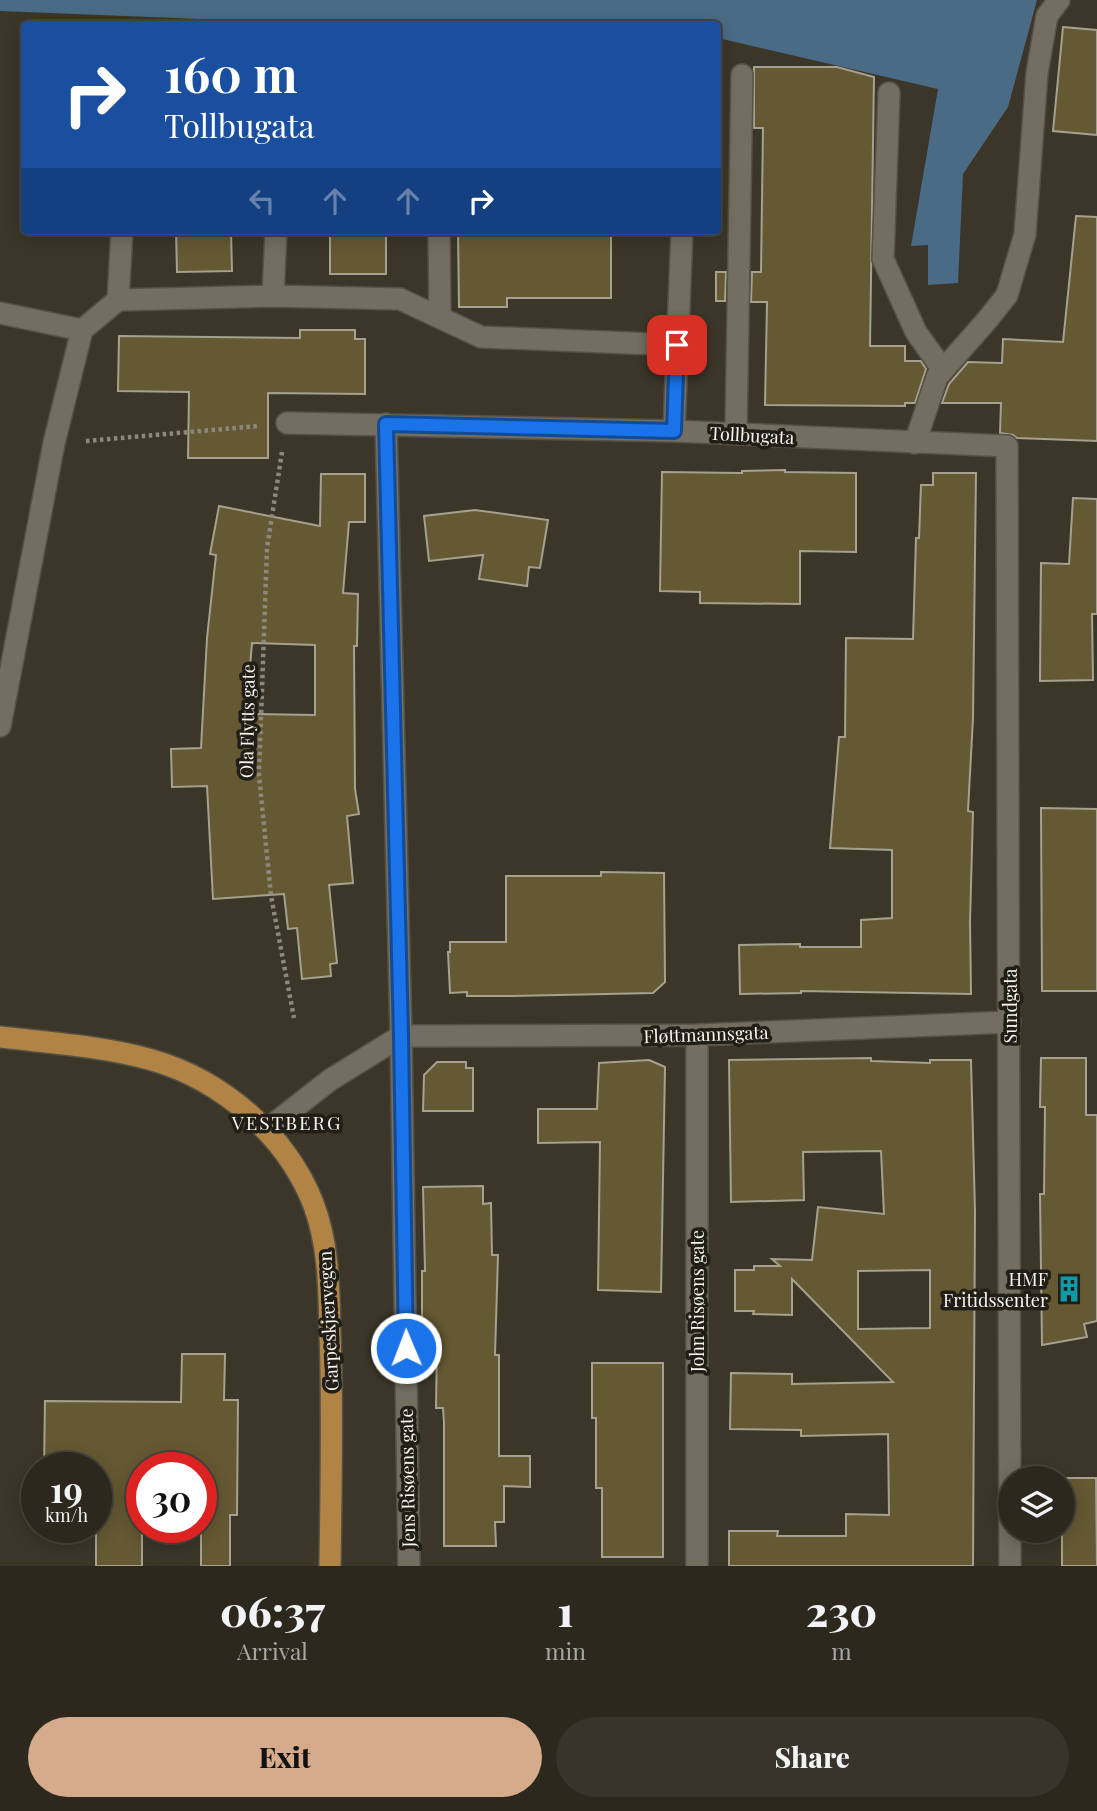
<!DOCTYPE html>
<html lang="en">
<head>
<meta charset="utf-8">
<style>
  :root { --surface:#2c281e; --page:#38342b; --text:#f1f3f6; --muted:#a6a6a4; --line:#48443c; --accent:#d6ab8b }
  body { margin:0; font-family:"Playfair Display",serif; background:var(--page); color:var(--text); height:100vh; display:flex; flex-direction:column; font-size:26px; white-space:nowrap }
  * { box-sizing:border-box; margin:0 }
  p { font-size:23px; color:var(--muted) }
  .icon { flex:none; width:38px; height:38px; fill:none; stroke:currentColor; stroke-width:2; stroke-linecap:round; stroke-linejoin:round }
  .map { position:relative; height:1566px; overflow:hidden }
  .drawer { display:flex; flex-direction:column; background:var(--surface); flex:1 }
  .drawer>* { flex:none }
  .guide { position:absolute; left:21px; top:21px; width:700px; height:214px; border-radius:7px; box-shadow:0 4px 18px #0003,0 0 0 2px var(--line); background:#1a4fa0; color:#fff; overflow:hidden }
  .fabs { position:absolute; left:998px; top:1466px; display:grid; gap:14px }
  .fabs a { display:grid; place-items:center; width:77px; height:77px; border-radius:50%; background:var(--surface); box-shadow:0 4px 18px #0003,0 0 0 2px var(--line); font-size:35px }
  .speed { position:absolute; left:21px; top:1452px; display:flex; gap:14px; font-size:35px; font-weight:700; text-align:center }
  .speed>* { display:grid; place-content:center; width:91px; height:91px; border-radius:50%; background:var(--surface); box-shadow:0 4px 18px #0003,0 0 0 2px var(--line); line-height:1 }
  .speed small { font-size:18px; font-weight:400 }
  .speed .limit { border:10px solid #d22; background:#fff; color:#111 }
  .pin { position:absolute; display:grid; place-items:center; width:60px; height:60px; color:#fff; margin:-30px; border-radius:14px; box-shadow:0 4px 10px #0006 }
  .me { position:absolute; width:77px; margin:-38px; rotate:359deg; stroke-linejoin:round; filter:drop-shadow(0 0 5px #0008) }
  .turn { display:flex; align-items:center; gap:24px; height:147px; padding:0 28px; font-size:32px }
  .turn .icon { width:91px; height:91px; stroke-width:2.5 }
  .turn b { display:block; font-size:49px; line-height:60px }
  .lanes { display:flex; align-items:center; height:66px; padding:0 28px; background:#0003; justify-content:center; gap:35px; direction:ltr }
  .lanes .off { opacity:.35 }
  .eta { display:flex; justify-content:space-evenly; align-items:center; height:119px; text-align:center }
  .eta b { font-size:42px; font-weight:800; line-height:49px }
  .action { display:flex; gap:14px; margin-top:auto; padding:14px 28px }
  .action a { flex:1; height:80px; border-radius:42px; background:var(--accent); color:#111; font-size:28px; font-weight:800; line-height:80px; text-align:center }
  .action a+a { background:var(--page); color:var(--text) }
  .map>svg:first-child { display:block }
  .water { fill:#4a6b86 }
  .building { fill:#655933; stroke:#a5a090; stroke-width:2; fill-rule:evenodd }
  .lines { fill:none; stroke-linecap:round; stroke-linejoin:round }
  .minor-casing { stroke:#555146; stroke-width:24 }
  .major-casing { stroke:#555146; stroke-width:24 }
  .path { stroke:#8c887d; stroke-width:4.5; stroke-dasharray:3.5 3.5; stroke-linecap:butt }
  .minor { stroke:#736e5f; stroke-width:21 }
  .major { stroke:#b18445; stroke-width:21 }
  .route-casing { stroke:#114b97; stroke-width:18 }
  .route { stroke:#1a73e8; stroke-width:12 }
  .labels { text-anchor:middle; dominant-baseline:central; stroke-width:7; stroke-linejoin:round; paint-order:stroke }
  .street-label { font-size:18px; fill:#f7f5ec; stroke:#201e17 }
  .poi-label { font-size:18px; fill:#f7f5ec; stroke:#201e17; text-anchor:end }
  .neighbourhood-label { font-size:19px; letter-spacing:2px; fill:#f7f5ec; stroke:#201e17 }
</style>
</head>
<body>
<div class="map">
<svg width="1097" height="1566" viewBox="0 0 1097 1566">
  <rect width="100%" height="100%" fill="#3b3628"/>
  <!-- water -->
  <path class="water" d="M 0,0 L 1037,0 L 1008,107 L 963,174 L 958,283 L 928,285 L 928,245 L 911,246 L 938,89 L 718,38 L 718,24 L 322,24 L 0,11 Z"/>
  <!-- building -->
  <path class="building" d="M 1063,27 L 1097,30 L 1097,135 L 1053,131 Z
    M 754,67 L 837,67 L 874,77 L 870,346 L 905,346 L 905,361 L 921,361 L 926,369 L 915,403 L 905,403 L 905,406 L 765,405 L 767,302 L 751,302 L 752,272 L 761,272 L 763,128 L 754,128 Z
    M 1076,216 L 1097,217 L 1097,441 L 1017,438 L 1013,435 L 1000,433 L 1001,403 L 942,403 L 949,384 L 968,362 L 1002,363 L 1003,339 L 1063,342 Z
    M 176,231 L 231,231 L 232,271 L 177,272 Z
    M 330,231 L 386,231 L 386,274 L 330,274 Z
    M 458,231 L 611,231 L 611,298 L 507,298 L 507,307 L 459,307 Z
    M 716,272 L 726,272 L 725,301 L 716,301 Z
    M 300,330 L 355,330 L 355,339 L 365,339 L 365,394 L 268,393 L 268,458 L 188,458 L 189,392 L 118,391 L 119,336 L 300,338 Z
    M 785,470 L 785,472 L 856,473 L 856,552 L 800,551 L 800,604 L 700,603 L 700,592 L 660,591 L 662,472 L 742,473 L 742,471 Z
    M 933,473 L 976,473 L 973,718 L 968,811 L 973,812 L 970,922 L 971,994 L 801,991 L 801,993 L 740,994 L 739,945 L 800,944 L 800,947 L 861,947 L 861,920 L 892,918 L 892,850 L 830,848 L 839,737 L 845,737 L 846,638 L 913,639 L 916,538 L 919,538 L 921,485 L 933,485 Z
    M 321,474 L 365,474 L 365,522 L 349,522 L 343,593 L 358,594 L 357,646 L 354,646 L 355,789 L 359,814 L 347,816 L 353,883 L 329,885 L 337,963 L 330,964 L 331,976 L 302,979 L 297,928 L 288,929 L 284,894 L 213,899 L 207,786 L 172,787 L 171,749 L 201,748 L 207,638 L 216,555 L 210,554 L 219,506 L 320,526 ZM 252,643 L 315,645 L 315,715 L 246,714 Z
    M 1073,498 L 1097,499 L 1097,614 L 1092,614 L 1093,680 L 1040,681 L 1041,563 L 1069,564 Z
    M 475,510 L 548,520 L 540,568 L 529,567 L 527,586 L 479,579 L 483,555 L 429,561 L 424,516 Z
    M 1041,808 L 1097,809 L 1097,991 L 1042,991 Z
    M 601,872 L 664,873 L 665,982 L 653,993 L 512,996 L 467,996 L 467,992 L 450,993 L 448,952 L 450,952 L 450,942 L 506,942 L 506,876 L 601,876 Z
    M 871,1058 L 871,1061 L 930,1063 L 930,1060 L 971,1060 L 975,1211 L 973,1566 L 729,1566 L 729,1531 L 778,1531 L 777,1536 L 846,1536 L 846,1514 L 889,1515 L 888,1434 L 801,1436 L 801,1430 L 730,1429 L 731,1373 L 792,1374 L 792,1384 L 893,1382 L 792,1279 L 792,1315 L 753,1314 L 754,1311 L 735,1311 L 735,1270 L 754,1270 L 754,1266 L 780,1266 L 772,1259 L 812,1260 L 818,1207 L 884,1214 L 881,1151 L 803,1152 L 804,1200 L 731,1202 L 729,1060 ZM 930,1270 L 930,1328 L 858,1329 L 858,1271 Z
    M 1041,1058 L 1086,1058 L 1086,1115 L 1097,1115 L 1097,1321 L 1084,1324 L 1087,1337 L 1042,1345 L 1040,1194 L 1044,1194 L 1045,1107 L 1040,1107 Z
    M 649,1060 L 665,1067 L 661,1292 L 598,1290 L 600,1142 L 538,1143 L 538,1109 L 597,1109 L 599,1063 Z
    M 437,1062 L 466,1062 L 466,1068 L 473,1068 L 473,1111 L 423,1111 L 424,1075 Z
    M 483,1186 L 483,1204 L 491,1203 L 492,1255 L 498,1255 L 495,1355 L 499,1355 L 499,1456 L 530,1456 L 530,1487 L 504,1486 L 504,1522 L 495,1522 L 496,1546 L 444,1546 L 444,1423 L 443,1408 L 436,1408 L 437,1339 L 422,1339 L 422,1271 L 425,1271 L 423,1187 Z
    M 182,1354 L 225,1354 L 224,1400 L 238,1400 L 237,1515 L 230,1515 L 230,1566 L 201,1566 L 201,1468 L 142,1468 L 142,1566 L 96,1566 L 96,1468 L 44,1468 L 45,1401 L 181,1402 Z
    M 592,1363 L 663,1363 L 663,1557 L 602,1557 L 602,1488 L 596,1488 L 596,1418 L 592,1418 Z
    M 1062,1478 L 1096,1478 L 1097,1566 L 1062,1566 Z"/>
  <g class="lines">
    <!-- minor casing -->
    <g class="minor-casing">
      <path id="minor" d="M 889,93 L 883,259 L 916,332 L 943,370
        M 122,231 L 118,300 L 273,296 L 400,299 L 481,337 L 677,345
        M 439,231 L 440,317
        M 273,296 L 276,231
        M 0,313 L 82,330
        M 287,423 L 674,431 L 1007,446 L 1010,1566
        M 386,424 L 401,1036 L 409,1566
        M 674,431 L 682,231
        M 736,434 L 742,75
        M 915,443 L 937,377 L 988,319 L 1007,295 L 1025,234 L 1037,73 L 1047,16 L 1059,0
        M 0,726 L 54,443 L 82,330 L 118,300
        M 697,1035 L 697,1566
        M 401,1036 L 697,1035 L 1010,1022
        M 266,1130 L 330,1080 L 401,1036"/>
    </g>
    <!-- major casing -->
    <g class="major-casing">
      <path id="major" d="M 0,1037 C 50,1043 103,1046 152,1060 C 222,1080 286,1135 313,1203 C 329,1244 329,1289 330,1333 C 333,1411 331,1488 330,1566"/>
    </g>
    <!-- path -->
    <path class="path" d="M 86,441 L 258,426
      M 282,452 L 267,548 L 259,775 L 271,896 L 294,1018"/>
    <!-- minor -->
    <use href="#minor" class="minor"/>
    <!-- major -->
    <use href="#major" class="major"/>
  </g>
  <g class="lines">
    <!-- route casing -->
    <g class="route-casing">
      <path id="route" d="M 406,1348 L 401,1036 L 386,424 L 674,431 L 677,345"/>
    </g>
    <!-- route -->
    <use href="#route" class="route"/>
  </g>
  <!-- icons -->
  <defs>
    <g id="building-bare" transform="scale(2.1)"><path d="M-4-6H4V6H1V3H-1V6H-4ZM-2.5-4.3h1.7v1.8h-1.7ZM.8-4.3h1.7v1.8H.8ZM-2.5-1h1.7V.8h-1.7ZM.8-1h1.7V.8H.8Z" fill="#0f9aa8" stroke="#201e17" stroke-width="2.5" paint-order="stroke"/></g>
  </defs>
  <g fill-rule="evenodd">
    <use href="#building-bare" x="1069" y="1289"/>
  </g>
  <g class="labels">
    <!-- street labels -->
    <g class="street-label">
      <text transform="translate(752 435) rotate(3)">Tollbugata</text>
      <text transform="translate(247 721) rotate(-89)">Ola Flytts gate</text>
      <text transform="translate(1010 1006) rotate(-90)">Sundgata</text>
      <text transform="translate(706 1034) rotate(-2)">Fløttmannsgata</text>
      <text transform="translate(697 1301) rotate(-90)">John Risøens gate</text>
      <text transform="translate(328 1321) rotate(-93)">Garpeskjærvegen</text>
      <text transform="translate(407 1478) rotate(-91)">Jens Risøens gate</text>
    </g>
    <!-- poi labels -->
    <g class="poi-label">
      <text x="1048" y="1279">HMF<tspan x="1048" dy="21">Fritidssenter</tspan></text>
    </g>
    <!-- neighbourhood labels -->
    <g class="neighbourhood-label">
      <text x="287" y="1122">VESTBERG</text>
    </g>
  </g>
</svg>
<div class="fabs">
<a><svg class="icon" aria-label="layers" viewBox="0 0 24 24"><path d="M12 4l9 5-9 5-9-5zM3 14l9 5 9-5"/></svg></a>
</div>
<div class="speed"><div>19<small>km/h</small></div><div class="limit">30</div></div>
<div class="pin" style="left:677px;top:345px;background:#d93025"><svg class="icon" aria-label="arrive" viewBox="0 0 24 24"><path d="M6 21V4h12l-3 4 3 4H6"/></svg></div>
<svg class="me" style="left:406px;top:1348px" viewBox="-20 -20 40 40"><circle r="17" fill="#1a73e8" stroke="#fff" stroke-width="3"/><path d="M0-11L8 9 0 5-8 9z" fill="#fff"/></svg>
<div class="guide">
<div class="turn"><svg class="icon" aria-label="right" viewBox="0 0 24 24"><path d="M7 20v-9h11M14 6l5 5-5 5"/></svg><div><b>160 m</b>Tollbugata</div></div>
<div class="lanes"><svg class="icon off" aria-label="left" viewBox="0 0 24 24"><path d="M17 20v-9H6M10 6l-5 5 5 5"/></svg><svg class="icon off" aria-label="ahead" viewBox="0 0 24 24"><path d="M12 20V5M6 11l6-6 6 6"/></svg><svg class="icon off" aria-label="ahead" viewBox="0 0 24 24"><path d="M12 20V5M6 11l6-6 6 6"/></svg><svg class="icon" aria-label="right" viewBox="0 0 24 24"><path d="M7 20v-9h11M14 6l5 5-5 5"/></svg></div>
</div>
</div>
<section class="drawer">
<div class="eta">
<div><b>06:37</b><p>Arrival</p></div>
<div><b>1</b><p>min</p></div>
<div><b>230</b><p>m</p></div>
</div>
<div class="action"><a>Exit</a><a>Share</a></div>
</section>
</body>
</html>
